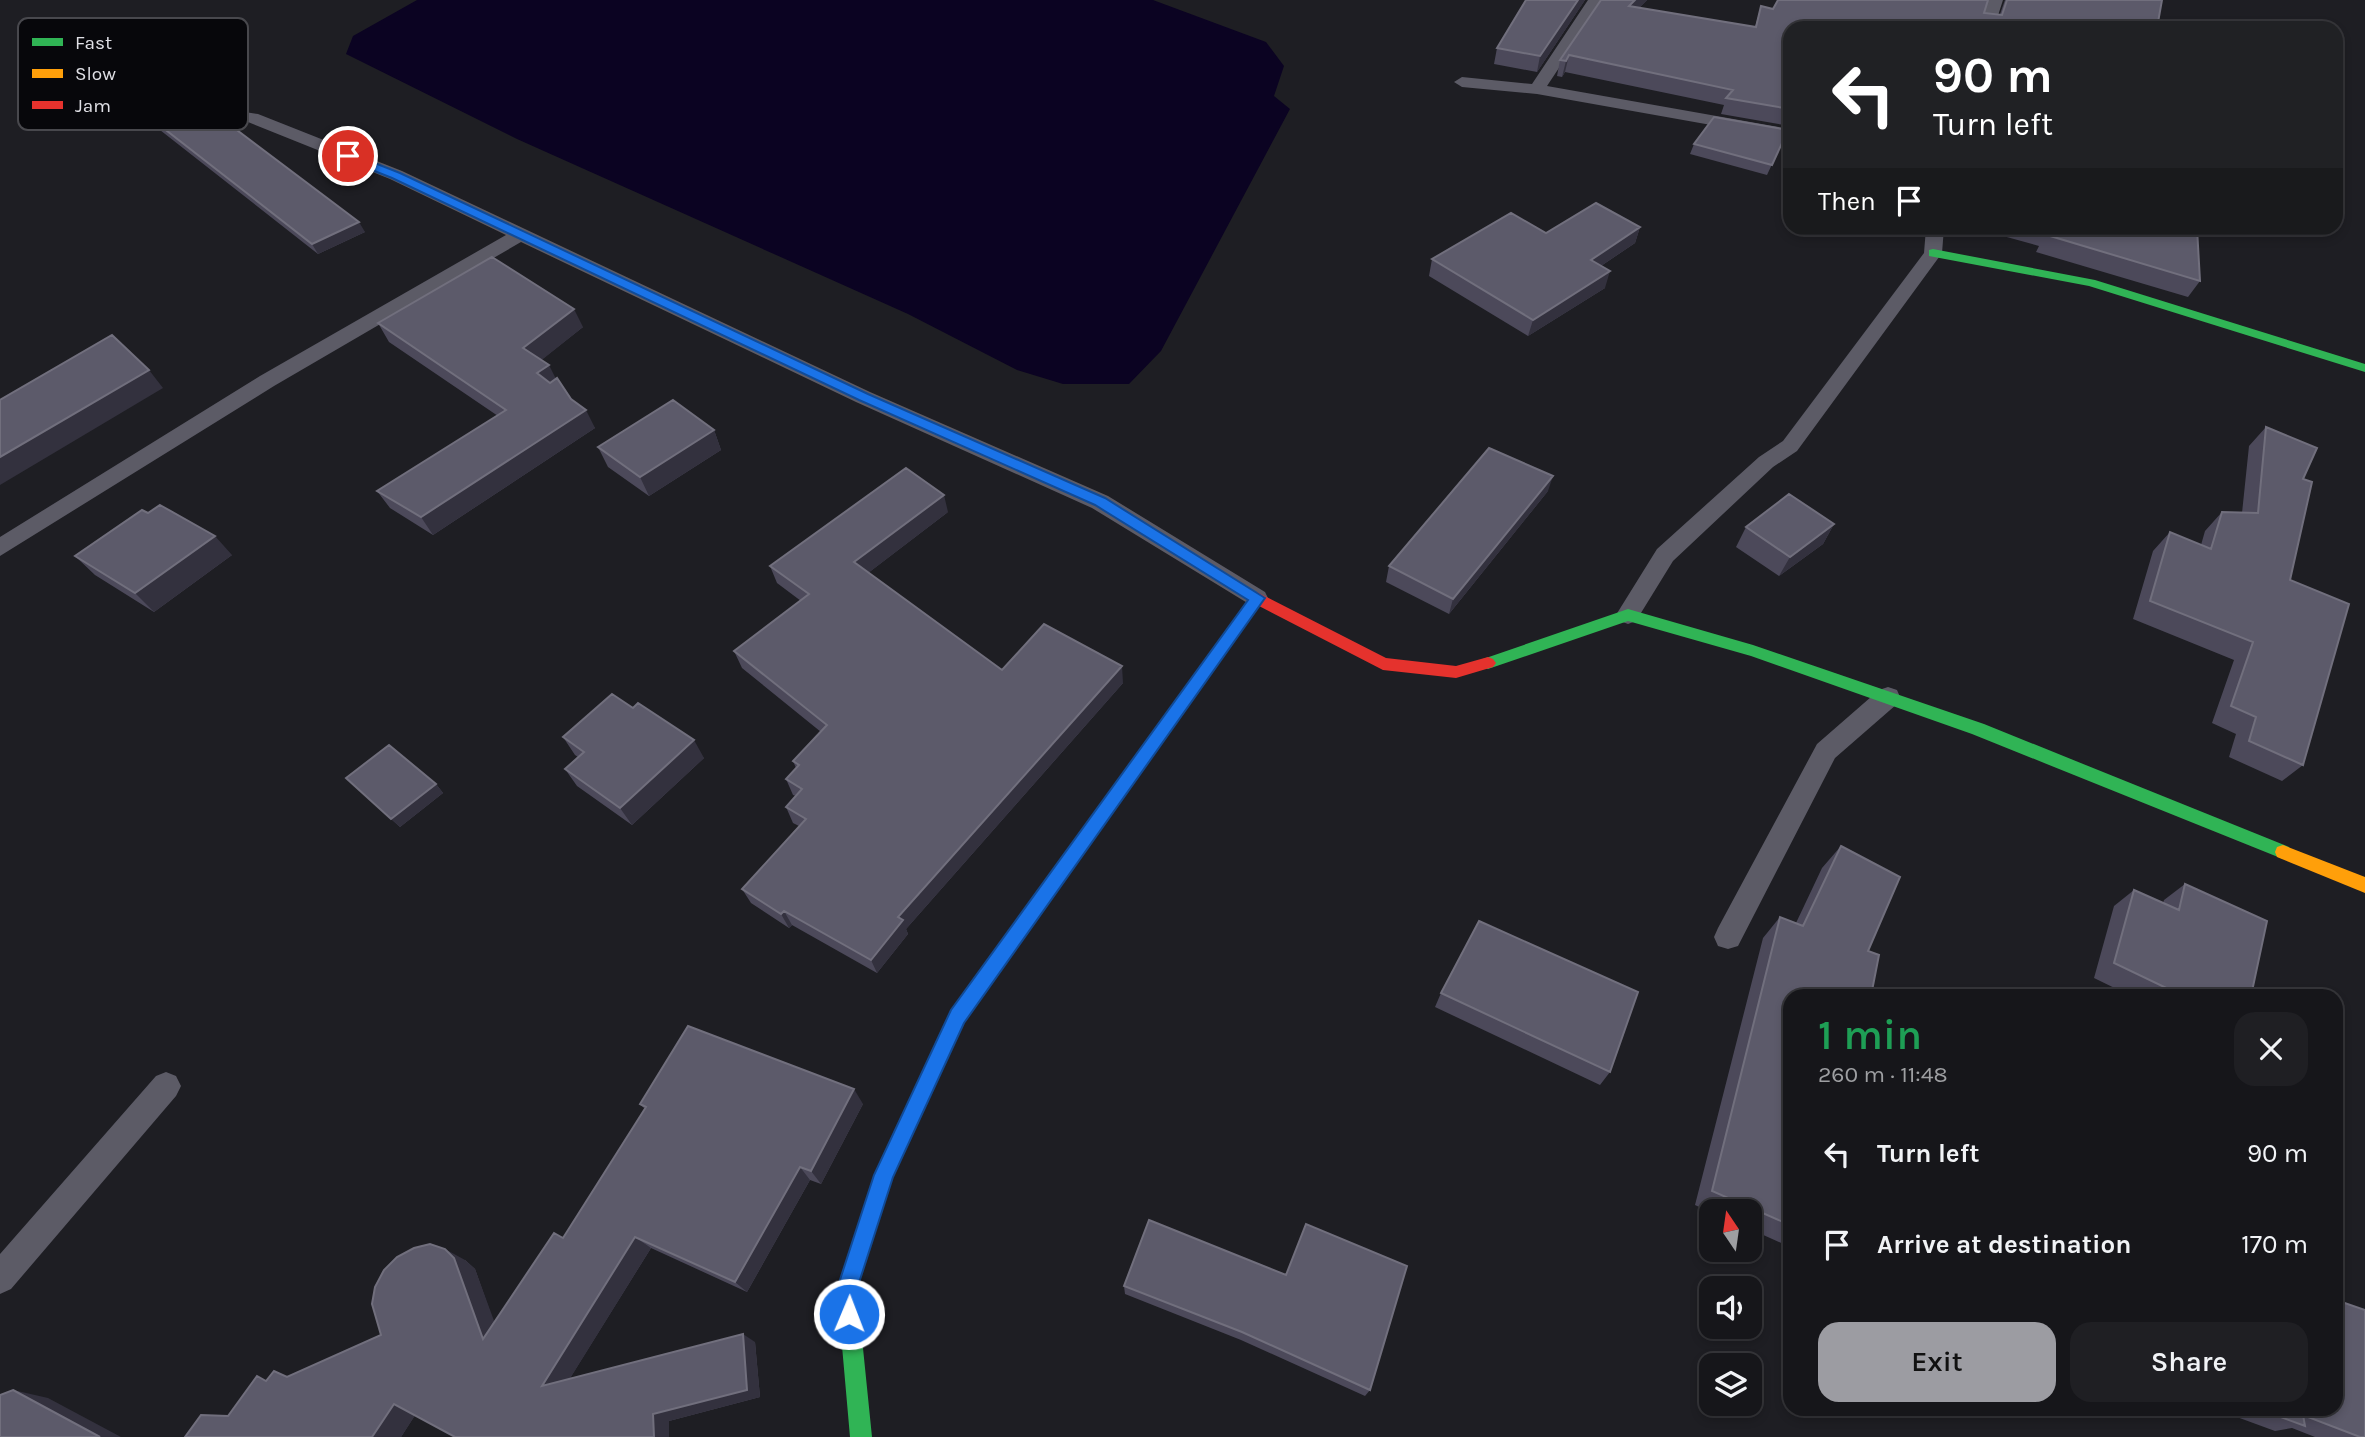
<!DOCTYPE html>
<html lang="en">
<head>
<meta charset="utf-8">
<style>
  :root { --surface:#16161a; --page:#1f1f23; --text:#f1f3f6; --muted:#9e9fa2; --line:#353539; --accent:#9c9ca2 }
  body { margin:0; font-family:Karla,sans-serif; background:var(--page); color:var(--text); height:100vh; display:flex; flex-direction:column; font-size:26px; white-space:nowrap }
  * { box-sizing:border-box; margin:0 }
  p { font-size:23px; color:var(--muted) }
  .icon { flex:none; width:38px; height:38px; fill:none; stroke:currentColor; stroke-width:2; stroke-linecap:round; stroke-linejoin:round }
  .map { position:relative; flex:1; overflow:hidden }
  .drawer { position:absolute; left:1783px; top:989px; width:560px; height:427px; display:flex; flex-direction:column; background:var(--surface); border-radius:21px; box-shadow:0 4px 10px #0003,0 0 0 2px var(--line) }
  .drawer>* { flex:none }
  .hud { position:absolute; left:1783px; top:21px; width:560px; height:214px; border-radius:21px; box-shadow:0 4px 10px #0003,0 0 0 2px var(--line); background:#202124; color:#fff; overflow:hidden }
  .needle { width:46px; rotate:347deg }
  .buttons { position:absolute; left:1699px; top:1199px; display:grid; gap:14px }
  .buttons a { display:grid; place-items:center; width:63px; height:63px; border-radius:14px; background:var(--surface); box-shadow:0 4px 10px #0003,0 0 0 2px var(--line); font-size:35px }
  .pin { position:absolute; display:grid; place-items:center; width:60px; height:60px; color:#fff; margin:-30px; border:4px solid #fff; border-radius:50%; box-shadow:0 2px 7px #0007 }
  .me { position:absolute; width:77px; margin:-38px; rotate:1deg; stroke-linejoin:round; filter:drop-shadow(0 0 5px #0008) }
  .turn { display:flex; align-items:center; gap:24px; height:147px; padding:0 35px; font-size:32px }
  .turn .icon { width:91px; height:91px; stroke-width:2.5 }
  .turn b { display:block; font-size:49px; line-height:60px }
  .then { display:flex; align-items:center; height:66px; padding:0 35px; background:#0003; gap:14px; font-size:26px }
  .round { display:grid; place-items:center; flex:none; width:74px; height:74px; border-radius:21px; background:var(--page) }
  .summary { display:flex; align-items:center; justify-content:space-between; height:119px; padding:0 35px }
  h1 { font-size:42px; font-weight:600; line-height:52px; color:#1e9e55 }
  .cta { display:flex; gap:14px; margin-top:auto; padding:14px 35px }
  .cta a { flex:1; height:80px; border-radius:21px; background:var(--accent); color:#111; font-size:28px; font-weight:600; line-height:80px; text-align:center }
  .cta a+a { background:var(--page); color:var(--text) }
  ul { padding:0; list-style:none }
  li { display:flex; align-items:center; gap:21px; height:91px; padding:0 35px }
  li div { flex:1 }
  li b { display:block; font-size:26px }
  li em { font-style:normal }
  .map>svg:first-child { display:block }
  .water { fill:#0b0322 }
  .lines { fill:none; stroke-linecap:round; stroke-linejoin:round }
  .lane { fill:#5c5b66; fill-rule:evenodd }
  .fast { fill:#30b455; fill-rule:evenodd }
  .slow { fill:#ff9f0a; fill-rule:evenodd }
  .jam { fill:#e5322d; fill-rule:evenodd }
  .wall { fill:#4c495a }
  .shaded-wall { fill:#33313e }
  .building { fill:#5c5a6a; stroke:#716f7d; stroke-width:2 }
  .route { fill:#1a73e8; stroke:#114b97; stroke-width:2 }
  .key { fill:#07070b; stroke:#48484d; stroke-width:2 }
  .key-label { font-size:19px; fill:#e0e0e6 }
</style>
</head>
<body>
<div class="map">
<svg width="2365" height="1437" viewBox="0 0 2365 1437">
  <rect width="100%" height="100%" fill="#1e1e23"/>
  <!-- water -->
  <path class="water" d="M 417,0 L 1153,0 L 1266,42 L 1284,66 L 1274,96 L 1290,109 L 1161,351 L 1129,384 L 1063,384 L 1017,370 L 908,314 L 517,139 L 346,54 L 353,36 Z"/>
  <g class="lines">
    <!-- lane -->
    <path class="lane" d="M 1588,0 L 1604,0 L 1547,86 L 1790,129 L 1790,139 L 1537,94 L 1462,87 L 1454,82 L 1462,77 L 1532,84 Z
      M 1987,0 L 2003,0 L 1994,28 L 1978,28 Z
      M 90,88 L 258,114 L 402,171 L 870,392 L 1108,496 L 1265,592 L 1268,598 L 1265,604 L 1257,607 L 1249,604 L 1092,508 L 856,402 L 521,242 L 274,386 L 0,556 L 0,537 L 260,376 L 506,235 L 390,179 L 248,122 L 84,96 L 82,93 Z
      M 1926,228 L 1944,228 L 1942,253 L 1797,451 L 1773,467 L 1673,561 L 1636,621 L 1628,624 L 1620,621 L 1616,615 L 1657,549 L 1759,457 L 1783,441 L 1924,253 Z
      M 1888,687 L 1897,690 L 1900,697 L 1897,704 L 1835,758 L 1738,946 L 1728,949 L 1718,946 L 1714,937 L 1718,928 L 1817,744 L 1879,690 Z
      M 166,1072 L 176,1076 L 181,1086 L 176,1096 L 11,1289 L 0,1294 L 0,1254 L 156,1076 Z"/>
    <!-- fast -->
    <path class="fast" d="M 1933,249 L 2095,280 L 2365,364 L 2365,372 L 2089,286 L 1929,256 L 1929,250 Z
      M 1628,609 L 1753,645 L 1984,724 L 2289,847 L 2291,852 L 2289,857 L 2283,859 L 1972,734 L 1751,656 L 1628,621 L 1488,669 L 1483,667 L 1480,663 L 1483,659 Z
      M 1191,684 L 1196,686 L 1199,690 L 1196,694 L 964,1022 L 893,1177 L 857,1289 L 872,1437 L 850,1437 L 837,1289 L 877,1168 L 952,1010 L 1186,686 Z"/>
    <!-- slow -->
    <path class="slow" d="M 2283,845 L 2365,877 L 2365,893 L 2277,857 L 2275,852 L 2277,847 Z"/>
    <!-- jam -->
    <path class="jam" d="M 1257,592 L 1386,658 L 1456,666 L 1488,657 L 1493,659 L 1496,663 L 1493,667 L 1456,678 L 1383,670 L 1259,606 L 1196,694 L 1186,694 L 1183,690 L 1186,686 L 1252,594 Z"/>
  </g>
  <!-- wall -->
  <path class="wall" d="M 1526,0 L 1585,0 L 1537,72 L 1494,64 L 1497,48 Z
    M 1601,0 L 1647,0 L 1639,8 L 1755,27 L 1761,6 L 1773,9 L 2000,14 L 2005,0 L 2162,0 L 2157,28 L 1790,28 L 1790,126 L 1721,114 L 1724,105 L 1565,72 L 1562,77 L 1557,76 L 1560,60 Z
    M 153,120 L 365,232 L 318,254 L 160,130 Z
    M 1788,130 L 1767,175 L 1690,154 L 1694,144 Z
    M 1640,227 L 1635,243 L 1601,266 L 1605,288 L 1528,336 L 1429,276 L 1432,259 L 1546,233 Z
    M 1974,228 L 2197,228 L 2200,281 L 2188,297 L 2036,252 L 2039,246 Z
    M 378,323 L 583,327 L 541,360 L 595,428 L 433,535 L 390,508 L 377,491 L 498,416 L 389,342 Z
    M 2266,427 L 2303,479 L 2290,580 L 2303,765 L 2282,781 L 2229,757 L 2236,734 L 2212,723 L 2234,660 L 2133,619 L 2153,551 L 2170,532 L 2201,545 L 2205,531 L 2222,512 L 2242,513 L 2249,446 Z
    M 714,430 L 721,450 L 649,496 L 608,467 L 598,447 Z
    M 1548,491 L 1449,614 L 1386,582 L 1389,566 Z
    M 948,512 L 868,573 L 1002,670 L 1123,683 L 906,929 L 908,934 L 877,973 L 792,925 L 789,928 L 751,903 L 742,889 L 799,826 L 793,823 L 786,807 L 796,796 L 793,795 L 786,779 L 796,768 L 793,761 L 821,732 L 742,668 L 734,651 L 801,601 L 777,583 L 770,566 Z
    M 1834,524 L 1823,544 L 1779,576 L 1736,547 L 1746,527 Z
    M 232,555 L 154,612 L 95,575 L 75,556 Z
    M 633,708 L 704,758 L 632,825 L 577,786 L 565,769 L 578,757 L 575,755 L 563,737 Z
    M 346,778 L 436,784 L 443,793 L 400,827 Z
    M 1841,846 L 1868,951 L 1790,996 L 1790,1247 L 1750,1229 L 1750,1211 L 1712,1211 L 1712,1213 L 1695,1205 L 1763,938 L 1780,917 L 1796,923 L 1822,868 Z
    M 2185,884 L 2251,996 L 2131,996 L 2094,978 L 2114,906 L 2134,890 L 2163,903 L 2164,900 Z
    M 1441,993 L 1610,1072 L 1600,1085 L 1435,1007 Z
    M 640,1104 L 863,1104 L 821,1184 L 810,1180 L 747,1292 L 651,1248 L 570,1378 L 755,1342 L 760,1397 L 669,1421 L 669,1437 L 455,1437 L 415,1415 L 401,1437 L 228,1416 L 268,1379 L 291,1376 L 381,1335 L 465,1260 L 475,1269 L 494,1323 L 563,1238 L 645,1109 Z
    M 1149,1220 L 1370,1390 L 1365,1396 L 1241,1340 L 1125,1294 L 1124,1286 Z
    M 2215,1409 L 2336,1409 L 2365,1437 L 2315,1437 L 2292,1428 L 2275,1431 Z"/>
  <!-- shaded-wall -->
  <path class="shaded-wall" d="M 1578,0 L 1585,0 L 1537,72 L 1540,56 Z
    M 1635,0 L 1647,0 L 1625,22 L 1629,6 Z
    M 1569,55 L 1565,72 L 1562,77 L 1566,61 Z
    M 359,222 L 365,232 L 318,254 L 312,244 Z
    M 1640,227 L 1635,243 L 1586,276 L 1591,260 Z
    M 1610,271 L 1605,288 L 1528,336 L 1533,320 Z
    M 574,309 L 583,327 L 533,367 L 523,348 Z
    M 549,365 L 558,383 L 546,391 L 537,373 Z
    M 149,370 L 163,388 L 0,485 L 0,457 Z
    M 586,410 L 595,428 L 433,535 L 421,517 Z
    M 714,430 L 721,450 L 649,496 L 640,477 Z
    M 1553,476 L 1548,491 L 1449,614 L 1453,599 Z
    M 944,495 L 948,512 L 859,580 L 854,562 Z
    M 1834,524 L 1823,544 L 1779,576 L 1790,557 Z
    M 215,536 L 232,555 L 154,612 L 135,593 Z
    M 1122,666 L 1123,683 L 906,929 L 908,934 L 877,973 L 871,960 L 898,917 Z
    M 694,740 L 704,758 L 632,825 L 620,808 Z
    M 436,784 L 443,793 L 400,827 L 391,819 Z
    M 784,911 L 792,925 L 789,928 L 781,914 Z
    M 854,1089 L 863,1104 L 821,1184 L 811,1171 Z
    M 800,1167 L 810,1180 L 747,1292 L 735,1282 Z
    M 635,1237 L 651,1248 L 561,1393 L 542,1386 Z
    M 445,1249 L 465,1260 L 475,1269 L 504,1348 L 483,1339 Z
    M 743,1334 L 755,1342 L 760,1397 L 669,1421 L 669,1437 L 654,1437 L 653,1414 Z
    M 13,1390 L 48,1398 L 121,1437 L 100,1437 Z
    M 394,1404 L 418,1411 L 401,1437 L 372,1437 Z"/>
  <!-- building -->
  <path class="building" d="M 1526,0 L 1578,0 L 1540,56 L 1497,48 Z
    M 1601,0 L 1635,0 L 1629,6 L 1756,27 L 1761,6 L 1773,9 L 1778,0 L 1988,0 L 1984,13 L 2002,15 L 2007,0 L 2162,0 L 2157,28 L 1790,28 L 1790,109 L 1726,98 L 1733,90 L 1569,55 L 1566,61 L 1560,60 Z
    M 166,102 L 209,109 L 359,222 L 312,244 L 153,120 Z
    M 1714,117 L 1788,130 L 1772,165 L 1694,144 Z
    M 1596,203 L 1640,227 L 1591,260 L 1610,271 L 1533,320 L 1432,259 L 1511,213 L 1546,233 Z
    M 2044,228 L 2197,228 L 2200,281 L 2047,235 L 2049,229 Z
    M 492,257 L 574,309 L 523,348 L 549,365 L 537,373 L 550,383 L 557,378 L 571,399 L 586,410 L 421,517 L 377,491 L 506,410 L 378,323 Z
    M 112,335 L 149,370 L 0,457 L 0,400 Z
    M 673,400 L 714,430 L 640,477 L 598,447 Z
    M 2266,427 L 2317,448 L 2303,479 L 2312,482 L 2290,580 L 2349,604 L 2303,765 L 2249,741 L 2256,717 L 2231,706 L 2253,642 L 2150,601 L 2170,532 L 2211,549 L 2222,512 L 2258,513 Z
    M 1489,448 L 1553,476 L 1453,599 L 1389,566 Z
    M 906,468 L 944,495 L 854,562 L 1002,670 L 1044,624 L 1122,666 L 898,917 L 903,920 L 871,960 L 784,911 L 781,914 L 742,889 L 806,819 L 786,807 L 802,789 L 786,779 L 799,765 L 793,761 L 827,725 L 734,651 L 809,594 L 770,566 Z
    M 1789,494 L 1834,524 L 1790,557 L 1746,527 Z
    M 160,505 L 215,536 L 135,593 L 75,556 L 142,510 L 148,513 Z
    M 612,694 L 633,708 L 638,703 L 694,740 L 620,808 L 565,769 L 584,752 L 563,737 Z
    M 389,745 L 436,784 L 391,819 L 346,778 Z
    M 1841,846 L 1900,877 L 1868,951 L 1879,955 L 1871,996 L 1790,996 L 1790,1225 L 1712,1191 L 1780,917 L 1803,926 Z
    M 2185,884 L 2267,921 L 2251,996 L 2183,996 L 2114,963 L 2134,890 L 2179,910 Z
    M 1479,921 L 1638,992 L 1610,1072 L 1441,993 Z
    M 688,1026 L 854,1089 L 811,1171 L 800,1167 L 735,1282 L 635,1237 L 542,1386 L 743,1334 L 747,1390 L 653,1414 L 654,1437 L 455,1437 L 394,1404 L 372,1437 L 185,1437 L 201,1415 L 228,1416 L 257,1376 L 266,1381 L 274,1371 L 287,1377 L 381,1335 L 372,1304 L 375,1287 L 384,1270 L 397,1257 L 414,1248 L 430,1244 L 445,1249 L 454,1258 L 483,1339 L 554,1233 L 563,1238 L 646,1107 L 640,1104 Z
    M 1149,1220 L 1286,1275 L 1306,1224 L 1407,1266 L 1370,1390 L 1242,1332 L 1124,1286 Z
    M 2336,1300 L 2365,1310 L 2365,1437 L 2360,1437 L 2303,1415 L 2305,1426 L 2259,1409 L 2336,1409 Z
    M 13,1390 L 100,1437 L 0,1437 L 0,1395 Z"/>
  <!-- route -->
  <path class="route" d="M 344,154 L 352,154 L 400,173 L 868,394 L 1105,498 L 1265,598 L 964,1023 L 893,1177 L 857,1289 L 860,1314 L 857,1321 L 849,1324 L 842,1321 L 837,1289 L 874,1175 L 951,1010 L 1248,600 L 1095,505 L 859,400 L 392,178 L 344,159 Z"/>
  <!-- legend -->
  <rect x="18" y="18" width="230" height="112" rx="10" class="key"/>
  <rect x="32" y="38" width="31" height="8" fill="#30b455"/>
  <rect x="32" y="69" width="31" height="9" fill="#ff9f0a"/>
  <rect x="32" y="101" width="31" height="8" fill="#e5322d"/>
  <g class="key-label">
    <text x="75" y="49">Fast</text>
    <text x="75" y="80">Slow</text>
    <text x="75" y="112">Jam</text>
  </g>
</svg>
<div class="buttons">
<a><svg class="needle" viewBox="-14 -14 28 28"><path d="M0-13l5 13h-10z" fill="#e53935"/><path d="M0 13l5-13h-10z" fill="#9e9fa2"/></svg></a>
<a><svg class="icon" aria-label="sound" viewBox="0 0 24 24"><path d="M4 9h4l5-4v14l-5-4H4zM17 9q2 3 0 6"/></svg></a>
<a><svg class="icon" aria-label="layers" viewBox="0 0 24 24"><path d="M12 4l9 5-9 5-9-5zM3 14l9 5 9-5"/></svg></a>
</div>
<div class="pin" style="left:348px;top:156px;background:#d93025"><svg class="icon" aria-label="arrive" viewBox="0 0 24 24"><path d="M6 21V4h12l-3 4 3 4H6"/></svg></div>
<svg class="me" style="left:849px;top:1314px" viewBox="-20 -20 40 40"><circle r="17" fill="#1a73e8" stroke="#fff" stroke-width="3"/><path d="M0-11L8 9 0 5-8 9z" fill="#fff"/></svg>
<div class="hud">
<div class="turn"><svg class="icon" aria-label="left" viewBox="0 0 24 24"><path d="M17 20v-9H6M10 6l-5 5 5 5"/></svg><div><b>90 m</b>Turn left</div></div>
<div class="then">Then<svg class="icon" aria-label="arrive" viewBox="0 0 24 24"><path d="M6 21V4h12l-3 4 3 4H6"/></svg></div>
</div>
<section class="drawer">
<div class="summary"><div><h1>1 min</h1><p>260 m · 11:48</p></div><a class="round"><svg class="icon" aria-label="close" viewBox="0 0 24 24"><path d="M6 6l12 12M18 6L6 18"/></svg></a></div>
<ul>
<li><svg class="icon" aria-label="left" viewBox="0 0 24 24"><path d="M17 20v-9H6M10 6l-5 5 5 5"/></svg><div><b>Turn left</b></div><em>90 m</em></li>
<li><svg class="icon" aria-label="arrive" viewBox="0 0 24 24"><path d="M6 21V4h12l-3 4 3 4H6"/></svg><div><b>Arrive at destination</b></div><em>170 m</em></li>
</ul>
<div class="cta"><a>Exit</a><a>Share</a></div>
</section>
</div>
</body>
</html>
